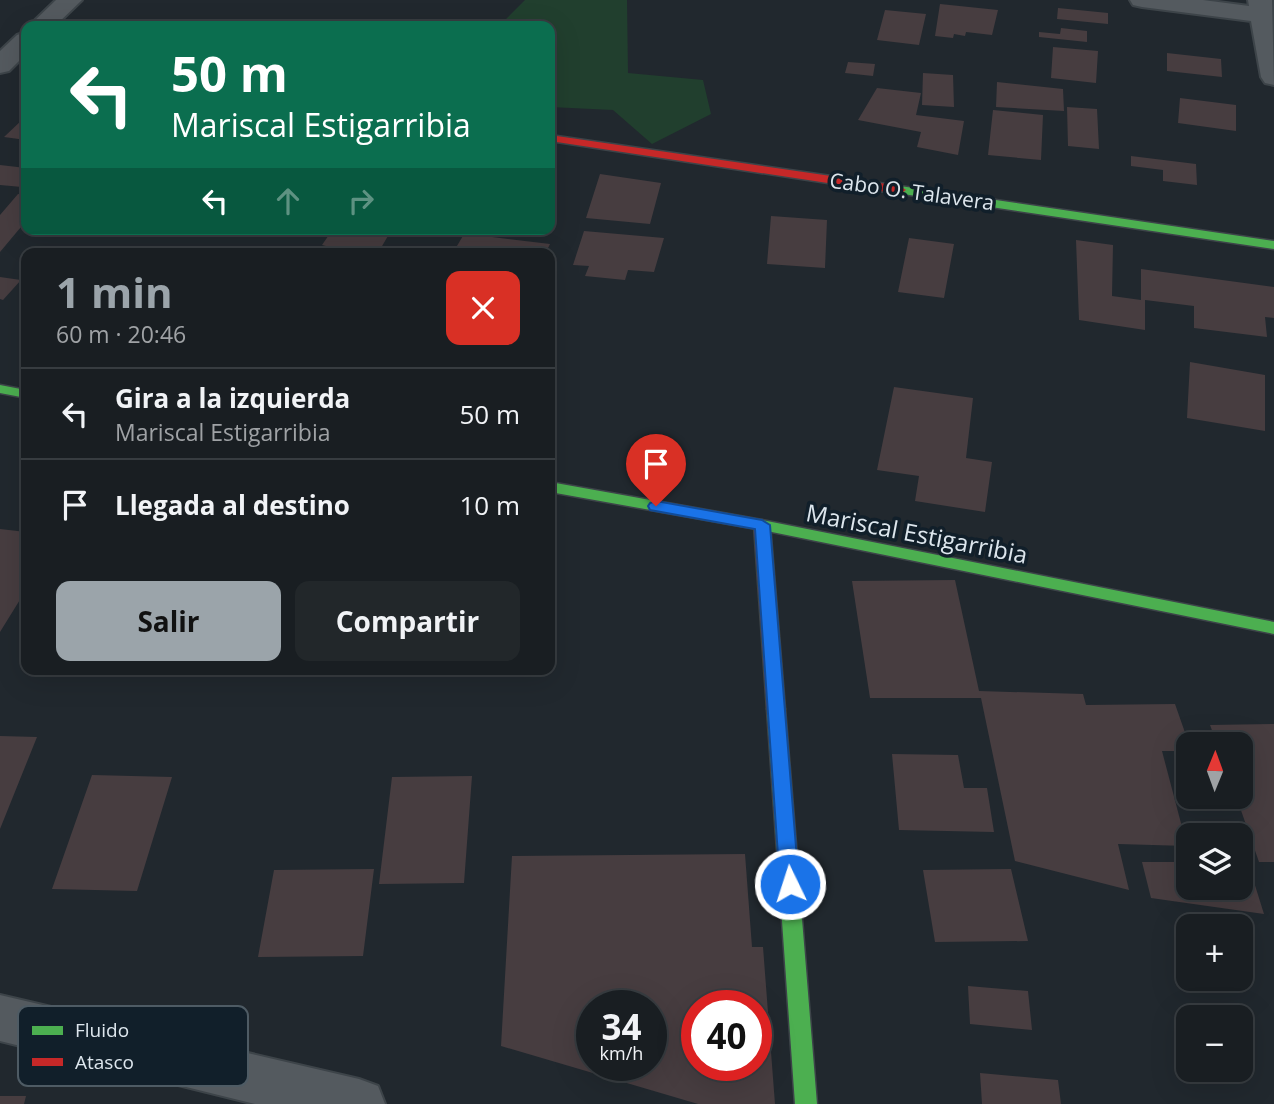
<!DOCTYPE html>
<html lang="es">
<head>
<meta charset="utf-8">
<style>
  :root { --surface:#191e22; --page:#22272a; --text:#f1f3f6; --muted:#9fa2a5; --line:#373c40; --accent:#9ba4aa }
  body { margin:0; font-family:"Open Sans",sans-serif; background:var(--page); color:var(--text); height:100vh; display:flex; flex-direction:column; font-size:26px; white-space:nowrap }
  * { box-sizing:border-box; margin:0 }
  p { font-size:23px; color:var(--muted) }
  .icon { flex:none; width:38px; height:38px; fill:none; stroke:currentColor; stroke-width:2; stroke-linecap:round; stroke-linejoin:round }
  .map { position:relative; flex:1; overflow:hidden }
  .side { position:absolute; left:21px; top:248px; width:534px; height:427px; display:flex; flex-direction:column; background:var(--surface); border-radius:14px; box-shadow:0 7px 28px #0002,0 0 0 2px var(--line) }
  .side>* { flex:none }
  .top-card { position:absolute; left:21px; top:21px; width:534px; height:214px; border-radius:14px; box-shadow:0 7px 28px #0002,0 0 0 2px var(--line); background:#0b6e4f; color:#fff; overflow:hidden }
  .needle { width:46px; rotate:1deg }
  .controls { position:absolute; left:1176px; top:732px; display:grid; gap:14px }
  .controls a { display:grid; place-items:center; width:77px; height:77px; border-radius:14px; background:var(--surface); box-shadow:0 7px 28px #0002,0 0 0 2px var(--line); font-size:35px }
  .speed { position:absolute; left:576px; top:990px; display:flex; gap:14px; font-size:35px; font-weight:700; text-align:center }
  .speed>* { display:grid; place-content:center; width:91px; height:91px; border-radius:50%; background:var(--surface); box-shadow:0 7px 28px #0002,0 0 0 2px var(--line); line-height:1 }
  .speed small { font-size:18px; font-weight:400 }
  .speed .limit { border:10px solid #d22; background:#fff; color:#111 }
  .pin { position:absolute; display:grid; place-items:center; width:60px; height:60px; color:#fff; margin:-72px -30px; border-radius:50% 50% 50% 0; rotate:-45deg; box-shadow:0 0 7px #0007 }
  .pin .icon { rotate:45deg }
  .me { position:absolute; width:77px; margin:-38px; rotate:356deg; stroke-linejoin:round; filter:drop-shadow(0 0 5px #0008) }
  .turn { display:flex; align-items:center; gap:24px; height:147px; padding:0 35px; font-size:32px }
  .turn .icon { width:91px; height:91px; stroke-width:2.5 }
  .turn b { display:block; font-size:49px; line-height:60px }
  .lanes { display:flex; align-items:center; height:66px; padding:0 35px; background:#0003; justify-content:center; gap:35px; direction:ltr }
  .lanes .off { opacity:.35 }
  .round { display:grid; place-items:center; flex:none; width:74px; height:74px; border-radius:14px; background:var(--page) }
  .overview { display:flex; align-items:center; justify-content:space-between; height:119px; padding:0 35px }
  h1 { font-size:42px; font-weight:700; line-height:52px; color:var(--accent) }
  .cta { display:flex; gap:14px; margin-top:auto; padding:14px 35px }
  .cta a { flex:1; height:80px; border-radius:14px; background:var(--accent); color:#111; font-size:28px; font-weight:700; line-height:80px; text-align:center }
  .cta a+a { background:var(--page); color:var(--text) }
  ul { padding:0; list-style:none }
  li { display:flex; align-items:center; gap:21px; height:91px; padding:0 35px; border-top:2px solid var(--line) }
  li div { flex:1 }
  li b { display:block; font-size:26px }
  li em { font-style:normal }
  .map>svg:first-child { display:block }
  .green { fill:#213f2e }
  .building { fill:#473d40; fill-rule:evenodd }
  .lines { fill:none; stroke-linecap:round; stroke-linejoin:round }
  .street-casing { stroke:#3d4449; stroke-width:4 }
  .fast-casing { stroke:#3d4449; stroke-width:3 }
  .jam-casing { stroke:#3d4449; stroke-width:3 }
  .street { fill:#545a5f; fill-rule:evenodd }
  .fast { fill:#4caf50; fill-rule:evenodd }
  .jam { fill:#c62828; fill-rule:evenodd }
  .route { fill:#1a73e8; stroke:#114b97; stroke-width:2 }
  .labels { text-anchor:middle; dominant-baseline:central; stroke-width:7; stroke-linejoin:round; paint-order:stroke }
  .far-street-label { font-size:21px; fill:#dde6ed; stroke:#111f2a }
  .street-label { font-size:24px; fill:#dde6ed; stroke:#111f2a }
  .key { fill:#111f2a; stroke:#4e5b64; stroke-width:2 }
  .key-label { font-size:19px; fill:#dde6ed }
</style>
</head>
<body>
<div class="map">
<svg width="1274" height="1104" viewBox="0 0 1274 1104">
  <rect width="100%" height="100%" fill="#21282e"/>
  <!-- green -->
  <path class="green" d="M 525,0 L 627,0 L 628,73 L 703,80 L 711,114 L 652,144 L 613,110 L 550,107 L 550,26 L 499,26 Z"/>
  <!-- building -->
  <path class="building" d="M 940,4 L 998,10 L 992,35 L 966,32 L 965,36 L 954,34 L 953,38 L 935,36 Z
    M 1058,8 L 1108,13 L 1108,24 L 1057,19 Z
    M 885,10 L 926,14 L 919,45 L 877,40 Z
    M 1061,28 L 1087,31 L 1087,42 L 1039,37 L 1039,32 L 1060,34 Z
    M 1053,47 L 1098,51 L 1096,83 L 1051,78 Z
    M 1167,53 L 1221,59 L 1222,77 L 1167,71 Z
    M 848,62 L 875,64 L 873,76 L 845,73 Z
    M 923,73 L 953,75 L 954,107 L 922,105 Z
    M 997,82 L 1063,89 L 1064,111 L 996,107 Z
    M 877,88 L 921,93 L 916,115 L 964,121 L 958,155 L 917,147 L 921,132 L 858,120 Z
    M 1180,98 L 1236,105 L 1236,131 L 1178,123 Z
    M 1067,107 L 1097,109 L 1099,149 L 1068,146 Z
    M 993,110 L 1043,115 L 1041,160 L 988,155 Z
    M 23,119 L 26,119 L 26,140 L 4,137 Z
    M 1131,156 L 1196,164 L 1197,185 L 1163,181 L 1163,170 L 1131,166 Z
    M 0,165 L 26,168 L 26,183 L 22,187 L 0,185 Z
    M 600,174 L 661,183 L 650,224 L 586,218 Z
    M 18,194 L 26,195 L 26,221 L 0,252 L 0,215 Z
    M 771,216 L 827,220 L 825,268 L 767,264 Z
    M 333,229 L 392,229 L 378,253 L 324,249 L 326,246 L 322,245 Z
    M 467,229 L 496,229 L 492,237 L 550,244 L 545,254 L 454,251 Z
    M 584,231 L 664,238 L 654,272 L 628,270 L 625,280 L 585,276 L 589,266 L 573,265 Z
    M 909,238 L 954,244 L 944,298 L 898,292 Z
    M 1076,240 L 1113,245 L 1112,296 L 1141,300 L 1141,269 L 1274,287 L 1274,318 L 1265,317 L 1267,337 L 1194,328 L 1194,306 L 1145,300 L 1145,330 L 1079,320 Z
    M 0,277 L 21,280 L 3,300 L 0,299 Z
    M 1190,362 L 1265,375 L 1265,431 L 1187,418 Z
    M 894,387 L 973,398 L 966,458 L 992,462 L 985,512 L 915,501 L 919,476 L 877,470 Z
    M 0,529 L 26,532 L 26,590 L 0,632 Z
    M 955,580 L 979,691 L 1083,694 L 1086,705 L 1175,704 L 1189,744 L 1188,751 L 1162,751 L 1187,846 L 1118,844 L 1129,890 L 1015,861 L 981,698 L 870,698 L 852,581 Z
    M 1274,724 L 1274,862 L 1259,862 L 1236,796 L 1241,796 L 1241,744 L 1217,744 L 1210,725 Z
    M 0,736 L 37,737 L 0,829 Z
    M 892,754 L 958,755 L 964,788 L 987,788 L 994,832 L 899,830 Z
    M 92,775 L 172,777 L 137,891 L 52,889 Z
    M 472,776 L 464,883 L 379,884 L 392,777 Z
    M 1233,831 L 1234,835 L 1189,835 L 1189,832 Z
    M 1241,852 L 1245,863 L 1248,863 L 1264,914 L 1151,898 L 1142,862 L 1188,862 L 1188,887 L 1241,887 Z
    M 745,854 L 752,947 L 763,947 L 775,1104 L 698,1104 L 501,1046 L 512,856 ZM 592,1006 L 651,1006 L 651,1066 L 592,1066 ZM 696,1006 L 756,1006 L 756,1066 L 696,1066 Z
    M 374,869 L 363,956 L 258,957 L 274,870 Z
    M 1011,869 L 1028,941 L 935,942 L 923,870 Z
    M 968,986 L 1028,991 L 1032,1030 L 970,1024 Z
    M 980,1073 L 1058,1080 L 1061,1104 L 982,1104 Z
    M 0,1096 L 26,1096 L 24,1104 L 0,1104 Z"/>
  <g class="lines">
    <!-- street casing -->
    <g class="street-casing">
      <path id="street" d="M 56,0 L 82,0 L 55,26 L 29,26 Z
        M 1130,0 L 1203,0 L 1249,6 L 1248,0 L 1272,0 L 1274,85 L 1265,83 L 1261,77 L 1251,21 L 1142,7 L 1133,5 Z
        M 26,32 L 26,54 L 9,71 L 0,73 L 0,51 L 17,35 Z
        M 0,995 L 359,1079 L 378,1086 L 385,1104 L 255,1104 L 0,1041 Z"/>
    </g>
    <!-- fast casing -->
    <g class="fast-casing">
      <path id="fast" d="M 900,186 L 1274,241 L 1274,249 L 896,193 L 896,187 Z
        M 0,385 L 26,390 L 26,398 L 0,393 Z
        M 550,482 L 762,520 L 1274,622 L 1274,634 L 762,530 L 550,492 Z
        M 776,702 L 782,704 L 785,709 L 817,1104 L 795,1104 L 767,709 L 770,704 Z"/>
    </g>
    <!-- jam casing -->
    <g class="jam-casing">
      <path id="jam" d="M 550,135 L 900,186 L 906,190 L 900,194 L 550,141 Z
        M 762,520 L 770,525 L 785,709 L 782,714 L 776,716 L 770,714 L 767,709 L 754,525 Z"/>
    </g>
    <!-- street -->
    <use href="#street" class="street"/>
    <!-- fast -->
    <use href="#fast" class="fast"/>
    <!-- jam -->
    <use href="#jam" class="jam"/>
  </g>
  <!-- route -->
  <path class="route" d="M 656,501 L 762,520 L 770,525 L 799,884 L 796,890 L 790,892 L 783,890 L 780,884 L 755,529 L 650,510 L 648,506 L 650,503 Z"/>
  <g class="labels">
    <!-- far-street labels -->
    <g class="far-street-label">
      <text transform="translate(912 191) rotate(8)">Cabo O. Talavera</text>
    </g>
    <!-- street labels -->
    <g class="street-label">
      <text transform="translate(917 533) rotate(11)">Mariscal Estigarribia</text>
    </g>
  </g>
  <!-- legend -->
  <rect x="18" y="1006" width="230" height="80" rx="10" class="key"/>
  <rect x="32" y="1026" width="31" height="9" fill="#4caf50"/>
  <rect x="32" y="1058" width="31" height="8" fill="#c62828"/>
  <g class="key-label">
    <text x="75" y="1037">Fluido</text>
    <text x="75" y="1069">Atasco</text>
  </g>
</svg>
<div class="controls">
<a><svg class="needle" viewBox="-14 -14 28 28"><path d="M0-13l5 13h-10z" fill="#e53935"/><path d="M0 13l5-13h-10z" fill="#9fa2a5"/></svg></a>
<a><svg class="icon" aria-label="layers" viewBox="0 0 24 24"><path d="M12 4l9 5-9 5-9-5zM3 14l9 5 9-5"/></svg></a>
<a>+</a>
<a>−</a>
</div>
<div class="speed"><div>34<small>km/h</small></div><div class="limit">40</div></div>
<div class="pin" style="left:656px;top:506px;background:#d93025"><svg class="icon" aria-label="arrive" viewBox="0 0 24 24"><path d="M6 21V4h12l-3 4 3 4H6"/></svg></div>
<svg class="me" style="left:790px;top:884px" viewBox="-20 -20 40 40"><circle r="17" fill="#1a73e8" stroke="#fff" stroke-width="3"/><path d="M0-11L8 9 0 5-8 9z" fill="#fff"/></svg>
<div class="top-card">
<div class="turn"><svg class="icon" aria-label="left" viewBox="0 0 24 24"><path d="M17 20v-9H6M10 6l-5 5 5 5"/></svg><div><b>50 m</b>Mariscal Estigarribia</div></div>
<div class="lanes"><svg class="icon" aria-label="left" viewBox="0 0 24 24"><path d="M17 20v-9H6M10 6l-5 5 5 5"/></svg><svg class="icon off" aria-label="ahead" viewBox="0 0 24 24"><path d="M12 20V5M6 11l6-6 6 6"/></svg><svg class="icon off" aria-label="right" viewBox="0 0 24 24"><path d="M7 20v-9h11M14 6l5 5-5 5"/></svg></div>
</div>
<section class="side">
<div class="overview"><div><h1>1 min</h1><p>60 m · 20:46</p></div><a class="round" style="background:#d93025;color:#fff"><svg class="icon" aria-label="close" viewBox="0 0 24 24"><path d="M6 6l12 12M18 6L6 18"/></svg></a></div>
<ul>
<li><svg class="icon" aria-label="left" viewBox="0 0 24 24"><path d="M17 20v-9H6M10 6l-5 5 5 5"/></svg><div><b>Gira a la izquierda</b><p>Mariscal Estigarribia</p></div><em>50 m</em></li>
<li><svg class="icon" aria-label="arrive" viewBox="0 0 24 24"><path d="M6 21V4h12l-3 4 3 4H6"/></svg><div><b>Llegada al destino</b></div><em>10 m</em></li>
</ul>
<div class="cta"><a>Salir</a><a>Compartir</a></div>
</section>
</div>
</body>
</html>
